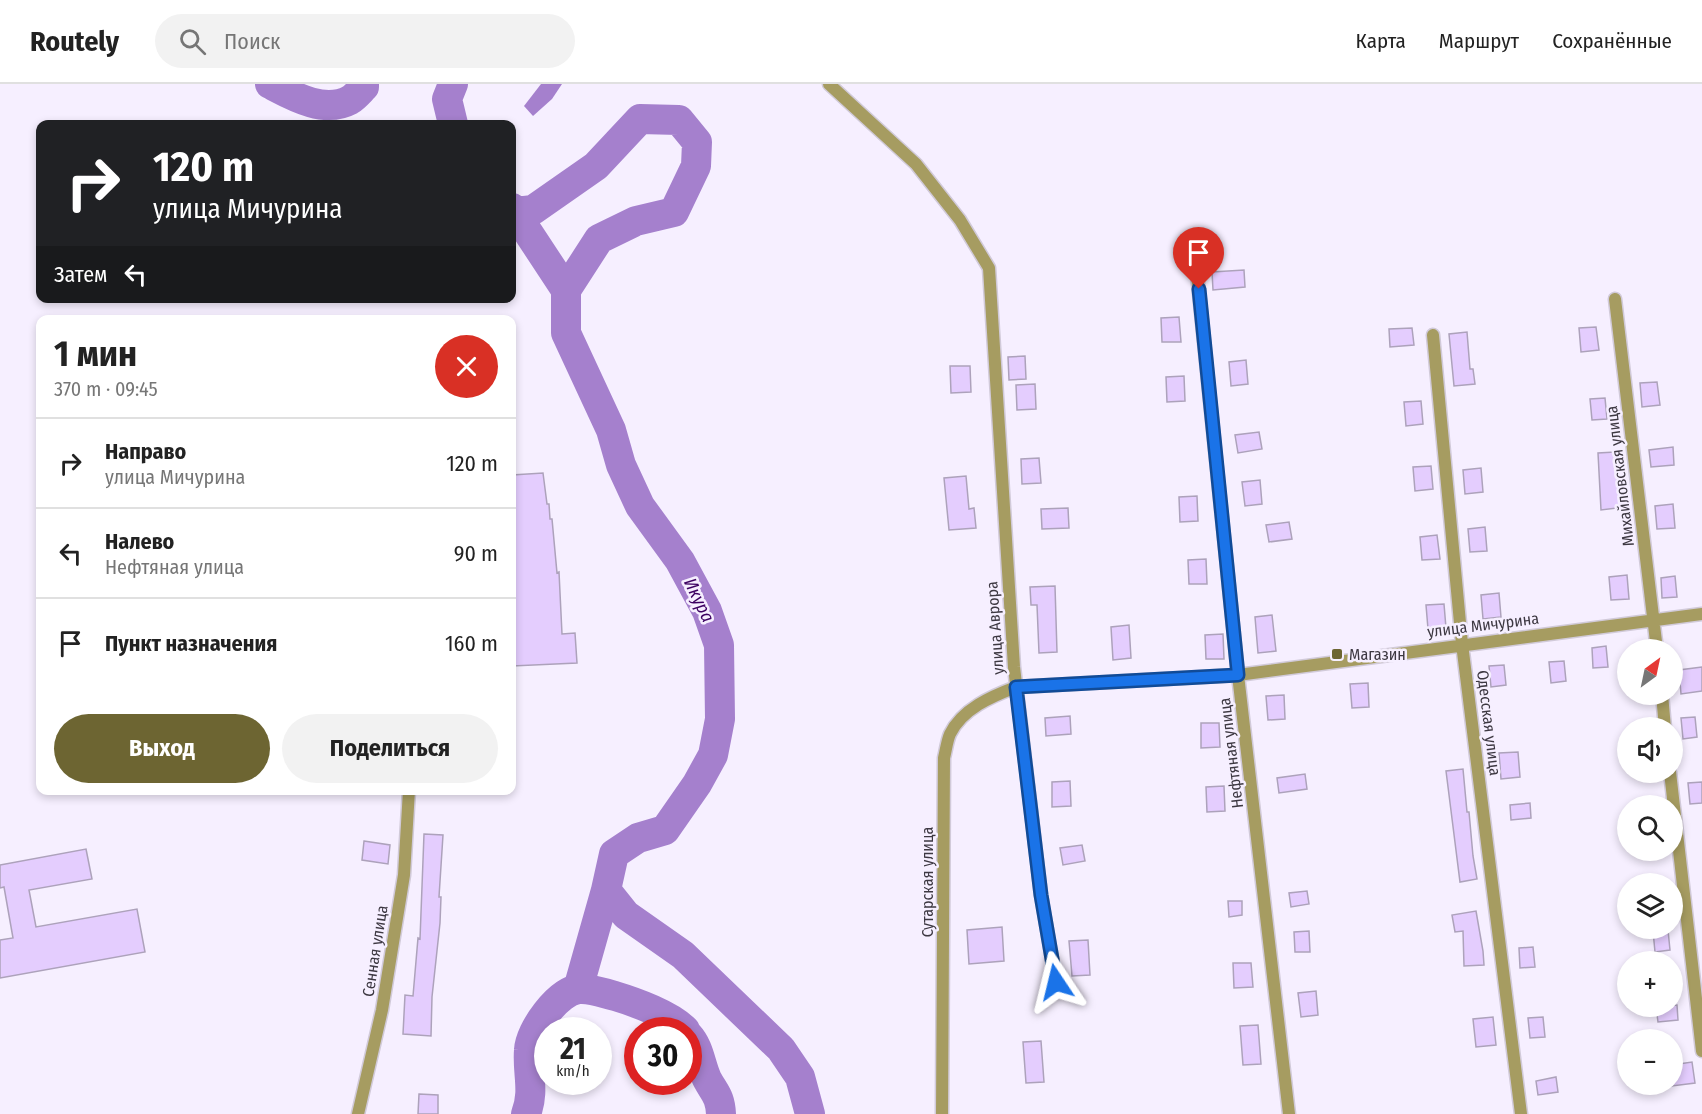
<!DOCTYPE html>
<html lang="ru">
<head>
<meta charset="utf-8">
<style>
  :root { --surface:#fff; --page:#f2f2f2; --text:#222; --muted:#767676; --line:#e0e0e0; --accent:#6d6532 }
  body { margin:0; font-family:"Fira Sans Condensed",sans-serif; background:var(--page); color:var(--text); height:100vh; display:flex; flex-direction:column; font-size:22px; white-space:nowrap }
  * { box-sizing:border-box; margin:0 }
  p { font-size:20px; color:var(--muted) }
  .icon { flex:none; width:33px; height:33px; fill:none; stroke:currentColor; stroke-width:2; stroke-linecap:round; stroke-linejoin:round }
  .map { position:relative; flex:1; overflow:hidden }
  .panel { position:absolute; left:36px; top:231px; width:480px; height:480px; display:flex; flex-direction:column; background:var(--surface); border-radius:12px; box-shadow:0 3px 9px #0003 }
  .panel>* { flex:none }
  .guide { position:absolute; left:36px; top:36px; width:480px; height:183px; border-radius:12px; box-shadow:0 3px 9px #0003; background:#202124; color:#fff; overflow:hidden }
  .needle { width:39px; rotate:33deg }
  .controls { position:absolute; left:1617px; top:555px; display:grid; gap:12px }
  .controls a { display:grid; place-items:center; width:66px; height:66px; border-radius:50%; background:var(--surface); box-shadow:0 3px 9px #0003; font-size:30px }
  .speed { position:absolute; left:534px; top:933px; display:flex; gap:12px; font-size:30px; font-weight:700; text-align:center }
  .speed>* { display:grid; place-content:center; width:78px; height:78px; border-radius:50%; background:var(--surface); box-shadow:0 3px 9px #0003; line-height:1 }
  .speed small { font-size:15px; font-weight:400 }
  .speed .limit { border:9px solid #d22; background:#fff; color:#111 }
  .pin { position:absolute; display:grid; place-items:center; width:51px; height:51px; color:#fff; margin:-62px -26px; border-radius:50% 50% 50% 0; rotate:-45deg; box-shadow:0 0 6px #0007 }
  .pin .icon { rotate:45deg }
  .me { position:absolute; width:66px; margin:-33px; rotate:350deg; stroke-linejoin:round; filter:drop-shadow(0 0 4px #0008) }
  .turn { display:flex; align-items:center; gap:21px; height:126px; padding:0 18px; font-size:27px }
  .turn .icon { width:78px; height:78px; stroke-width:2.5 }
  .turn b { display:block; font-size:42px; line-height:51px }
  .then { display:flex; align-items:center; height:57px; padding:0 18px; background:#0003; gap:12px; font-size:22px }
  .round { display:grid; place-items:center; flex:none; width:63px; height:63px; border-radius:32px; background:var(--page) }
  .head { display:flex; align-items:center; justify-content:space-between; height:102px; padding:0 18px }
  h1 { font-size:36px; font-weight:700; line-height:45px }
  .action { display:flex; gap:12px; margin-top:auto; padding:12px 18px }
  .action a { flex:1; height:69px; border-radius:36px; background:var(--accent); color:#fff; font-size:24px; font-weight:700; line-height:69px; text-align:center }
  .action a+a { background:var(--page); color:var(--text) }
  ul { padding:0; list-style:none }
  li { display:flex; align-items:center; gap:18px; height:90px; padding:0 18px; border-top:2px solid var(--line) }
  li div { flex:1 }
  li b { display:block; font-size:22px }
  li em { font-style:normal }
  header { display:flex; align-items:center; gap:36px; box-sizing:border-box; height:84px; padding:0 30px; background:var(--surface); border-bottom:2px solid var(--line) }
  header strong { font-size:28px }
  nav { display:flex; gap:33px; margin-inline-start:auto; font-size:21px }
  .search { width:420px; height:54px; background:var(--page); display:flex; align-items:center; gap:15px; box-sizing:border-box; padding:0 21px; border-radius:33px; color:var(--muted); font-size:22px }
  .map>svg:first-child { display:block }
  .water { fill:#a580cd }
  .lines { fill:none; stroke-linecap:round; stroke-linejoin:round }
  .river { stroke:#a580cd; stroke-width:30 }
  .building { fill:#e4cdfe; stroke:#ada2bb; stroke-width:1.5 }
  .street-casing { stroke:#d1cad9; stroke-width:15 }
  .street { stroke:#a69c61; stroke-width:12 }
  .route-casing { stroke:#114b97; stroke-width:15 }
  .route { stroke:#1a73e8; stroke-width:10 }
  .poi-dot { fill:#6d6532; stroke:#f6efff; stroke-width:2 }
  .labels { text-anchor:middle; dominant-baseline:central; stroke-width:5; stroke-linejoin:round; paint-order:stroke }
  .street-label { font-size:16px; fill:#3d3842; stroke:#f6efff }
  .poi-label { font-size:16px; fill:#3d3842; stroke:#f6efff; text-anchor:start }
  .water-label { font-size:18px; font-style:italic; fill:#3c0061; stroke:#f6efff }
</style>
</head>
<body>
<header>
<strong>Routely</strong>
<div class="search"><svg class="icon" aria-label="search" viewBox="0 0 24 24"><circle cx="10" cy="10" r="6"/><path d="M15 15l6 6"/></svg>Поиск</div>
<nav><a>Карта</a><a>Маршрут</a><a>Сохранённые</a></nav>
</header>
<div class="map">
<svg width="1702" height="1030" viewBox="0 0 1702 1030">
  <rect width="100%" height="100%" fill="#f6efff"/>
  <!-- water -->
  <path class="water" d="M 541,0 L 562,0 L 552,15 L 533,32 L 524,22 Z"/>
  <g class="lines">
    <!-- river -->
    <path class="river" d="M 270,0 C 293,12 324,30 350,16 C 355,13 360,7 364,3 L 364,0
      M 453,0 L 447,15 L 453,40
      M 512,124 L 566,206 L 566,249 L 611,346 L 621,381 L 640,422 L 680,477 L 707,527 L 719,561 L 720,635 L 713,671 L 697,700 L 665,746 L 638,754 L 614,770 L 606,806 L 626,831 L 683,871 L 781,965 L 800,993 L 810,1030
      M 516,128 L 533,126 L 596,82 L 640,35 L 679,36 L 697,58 L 696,82 L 674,128 L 636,137 L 599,155 L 566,206
      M 578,905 L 606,806
      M 688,951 C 700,964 700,980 707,995 C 715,1010 720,1012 721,1030
      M 526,1030 C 535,1006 527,990 529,966 C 530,946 558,907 579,905 C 591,904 603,909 615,912 C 635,918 671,931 685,946"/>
  </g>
  <!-- building -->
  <path class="building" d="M 1244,186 L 1245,203 L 1213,206 L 1212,188 Z
    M 1179,233 L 1181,258 L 1162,258 L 1161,234 Z
    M 1596,243 L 1599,266 L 1581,268 L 1579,244 Z
    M 1412,244 L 1414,261 L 1390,263 L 1389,245 Z
    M 1467,248 L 1470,285 L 1473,285 L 1475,300 L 1454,302 L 1449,250 Z
    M 1025,272 L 1026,295 L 1009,296 L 1008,273 Z
    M 1246,276 L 1248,300 L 1231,302 L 1229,278 Z
    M 950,282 L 970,282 L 971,308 L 951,309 Z
    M 1184,292 L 1185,317 L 1167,318 L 1166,293 Z
    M 1657,298 L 1660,321 L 1642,323 L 1640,299 Z
    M 1035,300 L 1036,325 L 1017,326 L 1016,301 Z
    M 1605,314 L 1607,335 L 1592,336 L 1590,315 Z
    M 1421,317 L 1423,340 L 1406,342 L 1404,318 Z
    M 1259,348 L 1262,365 L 1238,369 L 1235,351 Z
    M 1673,363 L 1674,381 L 1651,383 L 1649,366 Z
    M 1615,368 L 1618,407 L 1624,406 L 1625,423 L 1601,426 L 1598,369 Z
    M 1039,374 L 1041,399 L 1022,400 L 1021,375 Z
    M 1431,382 L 1433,405 L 1415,407 L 1413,383 Z
    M 1481,384 L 1483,408 L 1465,410 L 1463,386 Z
    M 543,389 L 547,420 L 549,420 L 550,435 L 552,435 L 557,489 L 559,488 L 562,550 L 575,549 L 577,579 L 512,582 L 512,391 Z
    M 966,392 L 969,425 L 974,424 L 976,444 L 949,446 L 944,394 Z
    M 1260,396 L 1262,420 L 1245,422 L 1242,398 Z
    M 1197,412 L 1198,437 L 1180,438 L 1179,413 Z
    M 1673,420 L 1675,444 L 1657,445 L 1655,422 Z
    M 1068,424 L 1069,444 L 1042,445 L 1041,425 Z
    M 1289,438 L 1292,455 L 1269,458 L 1266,441 Z
    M 1485,443 L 1487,467 L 1470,468 L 1468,445 Z
    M 1437,451 L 1440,475 L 1422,476 L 1420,453 Z
    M 1206,475 L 1207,500 L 1189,500 L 1188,476 Z
    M 1627,491 L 1629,515 L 1611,516 L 1609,493 Z
    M 1675,492 L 1677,513 L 1662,514 L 1661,494 Z
    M 1055,502 L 1057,568 L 1039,569 L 1037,521 L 1031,521 L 1030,503 Z
    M 1499,509 L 1501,533 L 1483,535 L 1481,511 Z
    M 1444,520 L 1446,544 L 1428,545 L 1426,521 Z
    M 1272,531 L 1276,567 L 1258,569 L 1255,533 Z
    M 1129,541 L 1131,574 L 1113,576 L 1111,543 Z
    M 1223,550 L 1224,575 L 1206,575 L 1205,551 Z
    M 1606,562 L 1608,583 L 1593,584 L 1592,564 Z
    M 1564,577 L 1566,597 L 1551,599 L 1549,578 Z
    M 1504,581 L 1506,601 L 1491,603 L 1489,582 Z
    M 1702,583 L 1702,607 L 1681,610 L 1679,586 Z
    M 1368,599 L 1369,623 L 1352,624 L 1350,600 Z
    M 1284,611 L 1285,635 L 1268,636 L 1266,612 Z
    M 1070,632 L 1071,650 L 1046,652 L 1045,634 Z
    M 1695,633 L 1697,653 L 1683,655 L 1681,634 Z
    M 1201,639 L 1219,639 L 1220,663 L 1201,664 Z
    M 1518,668 L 1520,693 L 1501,695 L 1499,669 Z
    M 1463,685 L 1467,728 L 1469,728 L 1473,772 L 1477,795 L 1460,798 L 1446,687 Z
    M 1305,690 L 1307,705 L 1279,709 L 1277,694 Z
    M 1070,697 L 1071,722 L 1052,723 L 1052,698 Z
    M 1702,698 L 1702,719 L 1690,720 L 1688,699 Z
    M 1224,702 L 1225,727 L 1207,728 L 1206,703 Z
    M 1530,719 L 1531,734 L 1511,736 L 1510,721 Z
    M 424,750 L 443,751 L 439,813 L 441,813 L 440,839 L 432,913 L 431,952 L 403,950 L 405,911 L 413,912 L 418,854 L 420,855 Z
    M 364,757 L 390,761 L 388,780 L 362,776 Z
    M 1082,761 L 1085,777 L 1063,781 L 1060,764 Z
    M 86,765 L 92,795 L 29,806 L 36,843 L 137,825 L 145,868 L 0,894 L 0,856 L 13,854 L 4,803 L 0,804 L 0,781 Z
    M 1307,807 L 1309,820 L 1291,823 L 1289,809 Z
    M 1228,817 L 1242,817 L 1242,831 L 1229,833 Z
    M 1476,827 L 1483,867 L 1484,881 L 1464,882 L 1463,847 L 1455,848 L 1452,831 Z
    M 1002,843 L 1004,877 L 969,880 L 967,846 Z
    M 1668,846 L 1670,866 L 1655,868 L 1653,847 Z
    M 1309,847 L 1310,868 L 1295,868 L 1294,848 Z
    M 1088,856 L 1090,891 L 1072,892 L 1069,857 Z
    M 1533,863 L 1535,883 L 1520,884 L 1519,864 Z
    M 1233,879 L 1251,879 L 1253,903 L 1234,904 Z
    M 1316,907 L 1318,931 L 1301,933 L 1298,909 Z
    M 1677,921 L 1678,936 L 1658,938 L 1656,923 Z
    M 1493,933 L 1496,961 L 1476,963 L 1473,935 Z
    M 1543,933 L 1545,953 L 1530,954 L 1528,934 Z
    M 1258,941 L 1261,980 L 1243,981 L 1240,942 Z
    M 1041,957 L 1044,998 L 1026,999 L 1023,958 Z
    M 1692,978 L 1695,999 L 1672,1002 L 1672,981 Z
    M 1556,993 L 1558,1008 L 1538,1011 L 1536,997 Z
    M 419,1010 L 438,1011 L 438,1030 L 418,1030 Z"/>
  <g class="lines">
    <!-- street casing -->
    <g class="street-casing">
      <path id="street" d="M 829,0 L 916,80 L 960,136 L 989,184 L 1014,583 L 1041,811 L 1056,898
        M 1194,160 L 1238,591 L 1289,1030
        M 1615,215 L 1657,566
        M 1433,251 L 1462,560 L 1521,1030
        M 1662,610 L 1665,644
        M 1670,688 L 1702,967
        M 358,1030 L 382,926 L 404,791 L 409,706
        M 942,1030 L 944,674 C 946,666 947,657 950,650 C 962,625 992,612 1016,603 L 1238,591 L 1702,530"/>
    </g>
    <!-- street -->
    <use href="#street" class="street"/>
  </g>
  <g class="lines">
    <!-- route casing -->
    <g class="route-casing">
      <path id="route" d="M 1056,898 L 1041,811 L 1016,603 L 1238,591 L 1199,205"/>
    </g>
    <!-- route -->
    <use href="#route" class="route"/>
  </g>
  <!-- markers -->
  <rect class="poi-dot" x="1331" y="564" width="12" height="12" rx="3"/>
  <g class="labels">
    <!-- street labels -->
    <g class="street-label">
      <text transform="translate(1620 392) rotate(-97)">Михайловская улица</text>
      <text transform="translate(1483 541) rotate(-7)">улица Мичурина</text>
      <text transform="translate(995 544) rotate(-94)">улица Аврора</text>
      <text transform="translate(1489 639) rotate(83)">Одесская улица</text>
      <text transform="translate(1231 669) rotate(-97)">Нефтяная улица</text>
      <text transform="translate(927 798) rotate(-90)">Сутарская улица</text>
      <text transform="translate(375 867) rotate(-81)">Сенная улица</text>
    </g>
    <!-- poi labels -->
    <g class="poi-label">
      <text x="1349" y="570">Магазин</text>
    </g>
    <!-- water labels -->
    <g class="water-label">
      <text transform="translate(699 516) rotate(64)">Икура</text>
    </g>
  </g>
</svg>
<div class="controls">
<a><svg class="needle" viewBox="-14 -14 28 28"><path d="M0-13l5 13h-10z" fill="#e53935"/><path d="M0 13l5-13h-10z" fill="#767676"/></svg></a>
<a><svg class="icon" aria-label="sound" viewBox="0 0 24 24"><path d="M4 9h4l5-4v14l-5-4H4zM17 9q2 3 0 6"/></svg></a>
<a><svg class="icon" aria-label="search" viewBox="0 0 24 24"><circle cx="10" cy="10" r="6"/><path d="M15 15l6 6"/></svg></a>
<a><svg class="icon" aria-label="layers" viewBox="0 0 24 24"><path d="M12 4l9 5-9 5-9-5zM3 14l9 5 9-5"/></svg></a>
<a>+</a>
<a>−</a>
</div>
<div class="speed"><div>21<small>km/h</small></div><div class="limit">30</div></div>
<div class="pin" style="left:1199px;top:205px;background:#d93025"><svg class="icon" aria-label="arrive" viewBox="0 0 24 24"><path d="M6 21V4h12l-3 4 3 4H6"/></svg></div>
<svg class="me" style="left:1056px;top:898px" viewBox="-20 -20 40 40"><path d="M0-17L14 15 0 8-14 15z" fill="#1a73e8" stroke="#fff" stroke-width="4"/></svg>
<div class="guide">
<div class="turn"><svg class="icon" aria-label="right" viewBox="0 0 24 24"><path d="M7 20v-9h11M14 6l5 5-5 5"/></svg><div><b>120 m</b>улица Мичурина</div></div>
<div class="then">Затем<svg class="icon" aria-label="left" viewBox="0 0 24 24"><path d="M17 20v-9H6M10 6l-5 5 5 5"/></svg></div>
</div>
<section class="panel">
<div class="head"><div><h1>1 мин</h1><p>370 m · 09:45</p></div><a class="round" style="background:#d93025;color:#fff"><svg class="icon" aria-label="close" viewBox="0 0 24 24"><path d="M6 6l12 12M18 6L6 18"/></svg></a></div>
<ul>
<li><svg class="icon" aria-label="right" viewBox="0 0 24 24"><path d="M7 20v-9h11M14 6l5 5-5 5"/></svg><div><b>Направо</b><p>улица Мичурина</p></div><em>120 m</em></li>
<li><svg class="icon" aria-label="left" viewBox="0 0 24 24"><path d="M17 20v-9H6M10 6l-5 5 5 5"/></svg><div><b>Налево</b><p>Нефтяная улица</p></div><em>90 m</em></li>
<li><svg class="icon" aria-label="arrive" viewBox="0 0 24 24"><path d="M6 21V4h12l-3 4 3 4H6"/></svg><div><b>Пункт назначения</b></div><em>160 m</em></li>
</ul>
<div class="action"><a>Выход</a><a>Поделиться</a></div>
</section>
</div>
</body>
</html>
